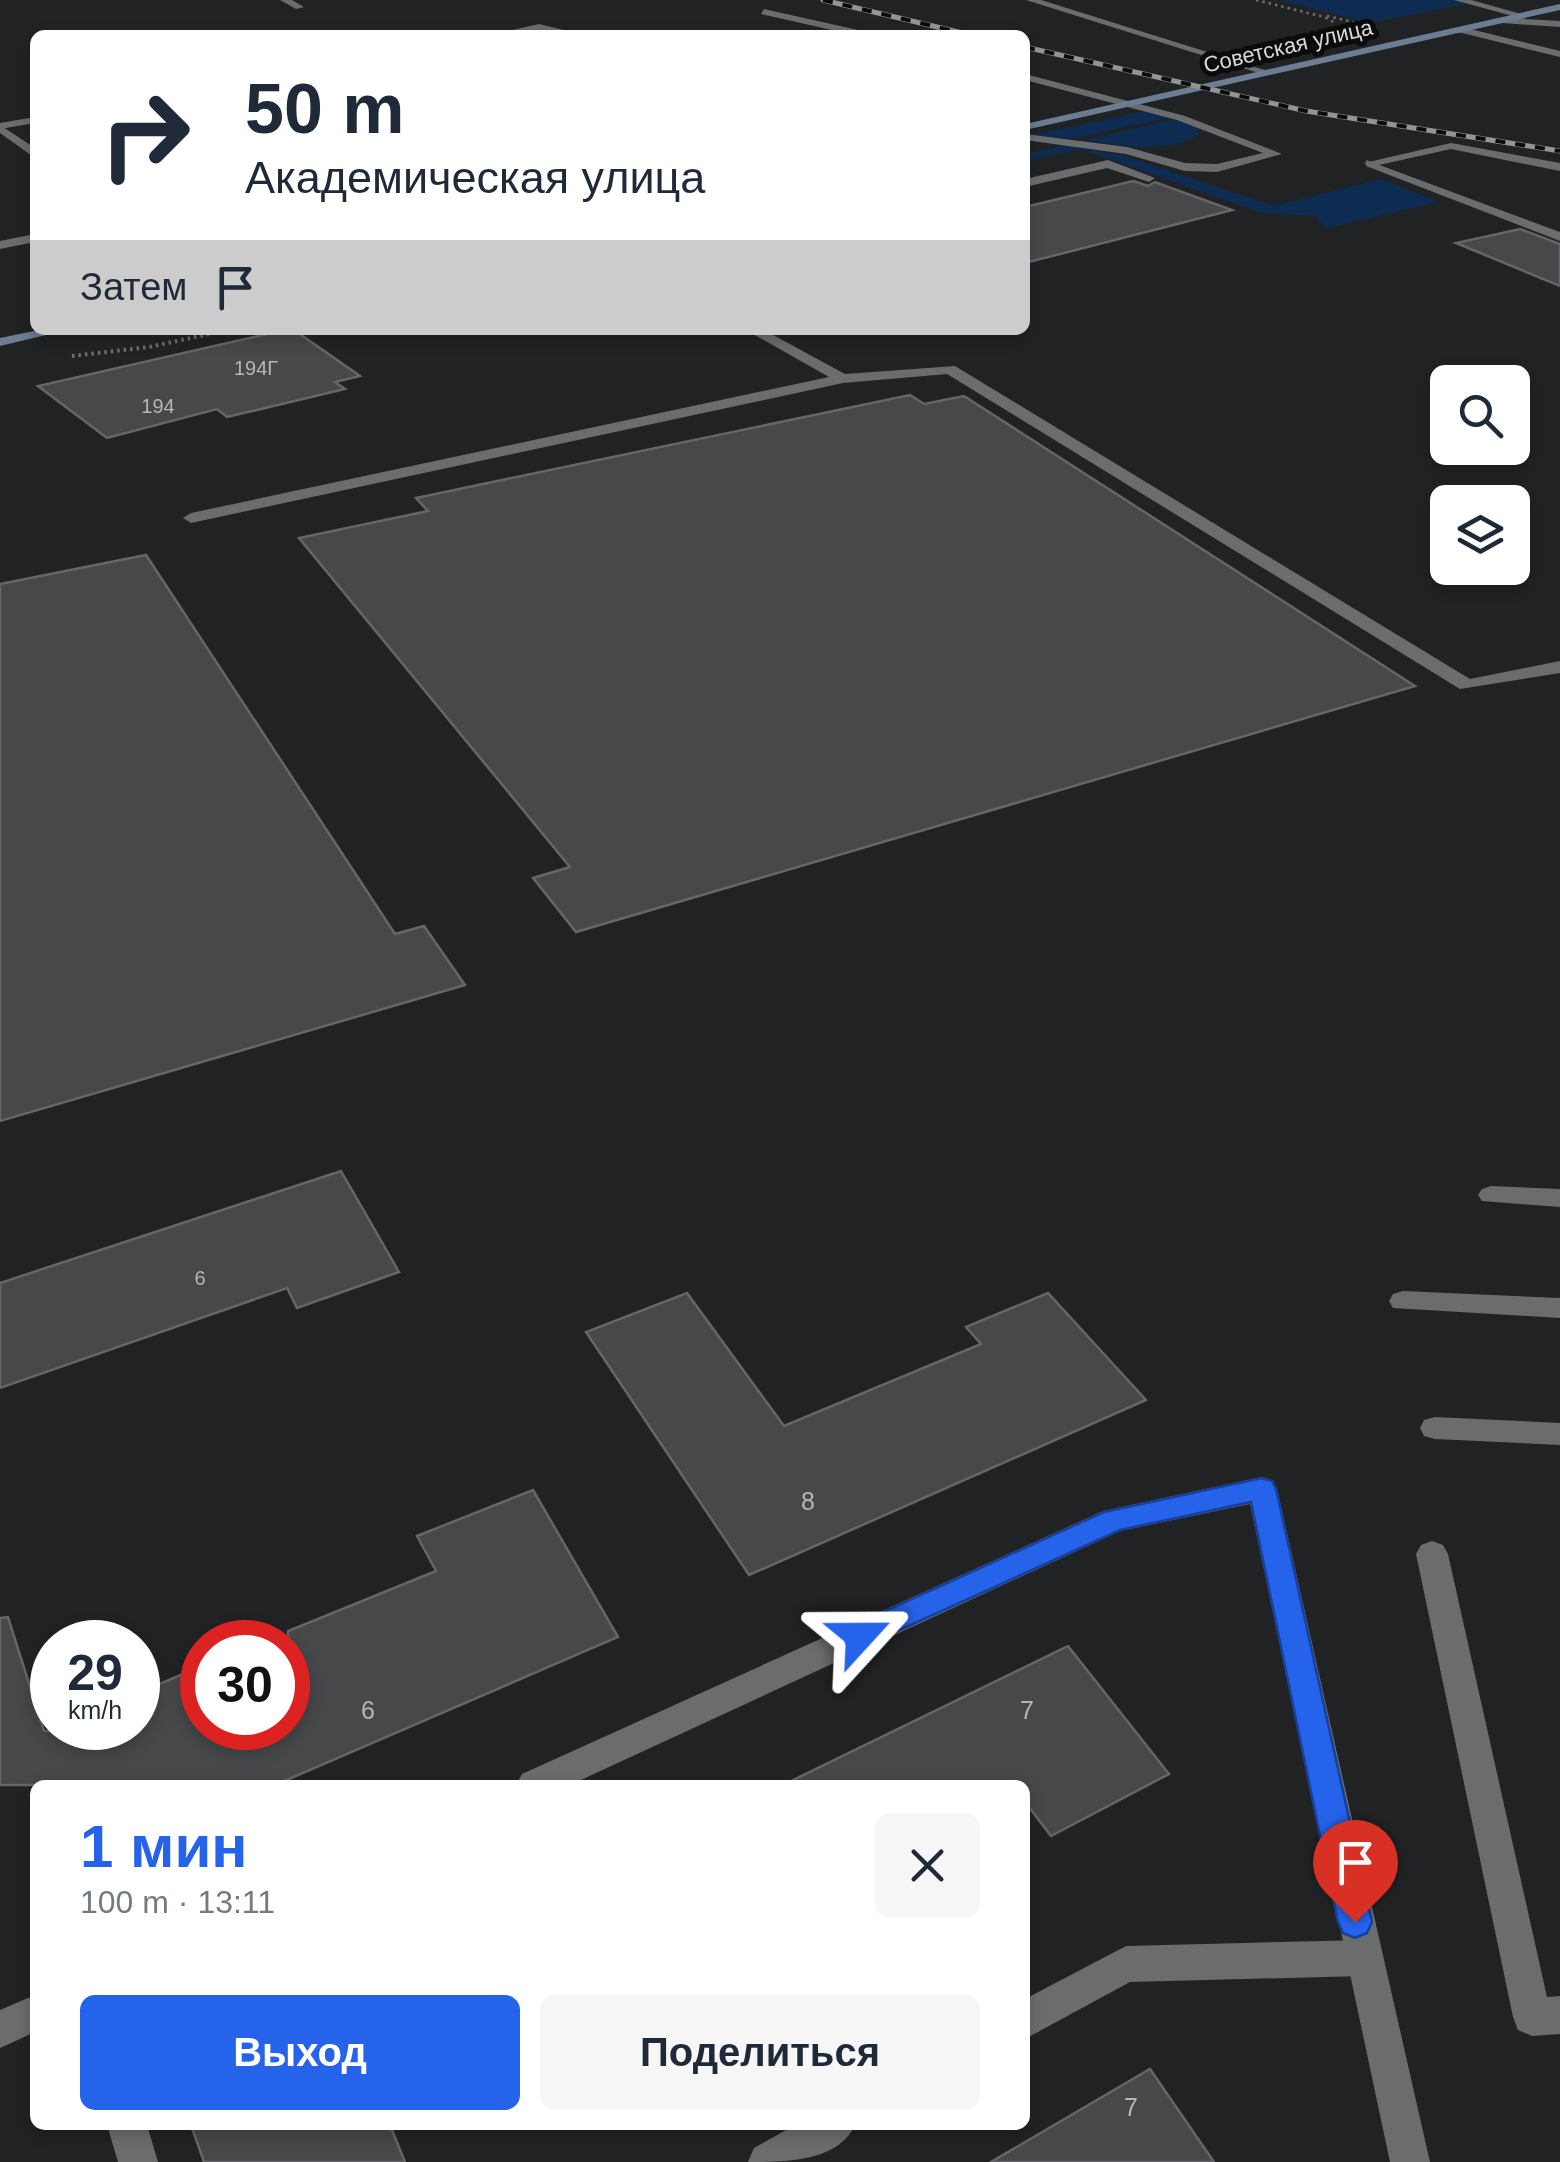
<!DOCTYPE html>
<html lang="ru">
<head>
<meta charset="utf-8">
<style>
  :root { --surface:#fff; --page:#f6f6f7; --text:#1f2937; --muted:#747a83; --accent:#2563eb }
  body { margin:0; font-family:Helvetica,sans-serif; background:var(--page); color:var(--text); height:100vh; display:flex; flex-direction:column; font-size:38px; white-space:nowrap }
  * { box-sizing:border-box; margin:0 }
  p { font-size:32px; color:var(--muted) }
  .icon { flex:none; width:55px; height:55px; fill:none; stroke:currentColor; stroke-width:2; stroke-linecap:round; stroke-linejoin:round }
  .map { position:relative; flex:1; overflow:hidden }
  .details { position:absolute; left:30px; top:1780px; width:1000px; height:350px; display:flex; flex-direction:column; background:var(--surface); border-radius:15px; box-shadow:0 5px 15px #0003 }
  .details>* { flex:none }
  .guide { position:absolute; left:30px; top:30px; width:1000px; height:305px; border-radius:15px; box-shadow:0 5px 15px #0003; background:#fff; color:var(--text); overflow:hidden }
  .tools { position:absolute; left:1430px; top:365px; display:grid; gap:20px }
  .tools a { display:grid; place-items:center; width:100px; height:100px; border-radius:15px; background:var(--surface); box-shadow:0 5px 15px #0003; font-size:50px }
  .speed { position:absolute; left:30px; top:1620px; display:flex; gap:20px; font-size:50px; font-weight:700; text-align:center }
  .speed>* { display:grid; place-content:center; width:130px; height:130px; border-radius:50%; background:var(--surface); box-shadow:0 5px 15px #0003; line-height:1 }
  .speed small { font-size:25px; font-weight:400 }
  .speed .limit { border:15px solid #d22; background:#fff; color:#111 }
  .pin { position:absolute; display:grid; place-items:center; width:85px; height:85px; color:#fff; margin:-102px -42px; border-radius:50% 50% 50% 0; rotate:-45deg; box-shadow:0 0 10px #0007 }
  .pin .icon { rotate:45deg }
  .me { position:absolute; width:110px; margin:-55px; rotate:66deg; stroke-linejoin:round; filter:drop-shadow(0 0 8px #0008) }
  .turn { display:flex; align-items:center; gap:35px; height:210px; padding:0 50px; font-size:45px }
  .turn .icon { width:130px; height:130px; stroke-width:2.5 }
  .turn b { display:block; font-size:70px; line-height:85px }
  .then { display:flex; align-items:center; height:95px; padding:0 50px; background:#0003; gap:20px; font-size:38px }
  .round { display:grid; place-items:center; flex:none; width:105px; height:105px; border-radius:15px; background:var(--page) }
  .headline { display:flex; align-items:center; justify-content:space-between; height:170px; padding:0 50px }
  h1 { font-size:60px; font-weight:800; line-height:75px; color:var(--accent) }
  .primary-button { display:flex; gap:20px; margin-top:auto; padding:20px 50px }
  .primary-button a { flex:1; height:115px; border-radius:15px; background:var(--accent); color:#fff; font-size:40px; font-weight:800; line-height:115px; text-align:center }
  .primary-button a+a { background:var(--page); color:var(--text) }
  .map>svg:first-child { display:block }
  .green { fill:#0e2c51 }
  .building { fill:#46484a; stroke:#656669; stroke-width:2.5 }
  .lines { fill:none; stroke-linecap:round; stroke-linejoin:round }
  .path-far1 { stroke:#6e6f71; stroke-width:2.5; stroke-dasharray:2.5 4; stroke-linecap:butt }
  .path { stroke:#6e6f71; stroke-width:4; stroke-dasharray:2.5 4; stroke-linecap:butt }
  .service { fill:#6a6c6e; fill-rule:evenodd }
  .minor { fill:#6a6c6e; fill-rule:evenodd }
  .secondary { fill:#6c7d92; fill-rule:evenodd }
  .rail-casing { stroke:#939495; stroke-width:5 }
  .rail { stroke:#0b0b0c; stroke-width:4; stroke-dasharray:10; stroke-linecap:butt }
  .route { fill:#2563eb; stroke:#184099; stroke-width:2.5 }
  .labels { text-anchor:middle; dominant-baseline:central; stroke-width:10; stroke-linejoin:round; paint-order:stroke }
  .number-label { font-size:20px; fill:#b4b6b7 }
  .far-street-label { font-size:22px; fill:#d9dadb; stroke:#0b0b0c }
  .near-number-label { font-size:25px; fill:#b4b6b7 }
</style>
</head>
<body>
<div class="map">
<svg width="1560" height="2162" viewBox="0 0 1560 2162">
  <rect width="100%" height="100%" fill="#202224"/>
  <!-- green -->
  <path class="green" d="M 1278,0 L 1458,0 L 1469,3 L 1370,23 Z
    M 1145,111 L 1171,117 L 1072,139 L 1031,135 Z
    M 1176,119 L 1199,128 L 1198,135 C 1164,155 1120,145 1083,140 Z
    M 1066,145 L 1125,156 L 1274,206 L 1381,179 L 1439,202 L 1326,228 L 1315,216 L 1259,212 L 1081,149 L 1025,161 L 1025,154 Z"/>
  <!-- building -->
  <path class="building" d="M 1133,181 L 1148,186 L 1155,182 L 1232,210 L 1025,263 L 1025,207 Z
    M 1520,229 L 1560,244 L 1560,286 L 1456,243 Z
    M 285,330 L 294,330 L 360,376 L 335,382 L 345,389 L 227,417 L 217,409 L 107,438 L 38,386 Z
    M 910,395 L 924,404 L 964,396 L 1415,686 L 576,932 L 533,878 L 570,867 L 299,538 L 428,511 L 416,498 Z
    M 146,555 L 395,934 L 424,926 L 465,985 L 0,1121 L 0,584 Z
    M 341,1171 L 399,1272 L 297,1308 L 287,1288 L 0,1388 L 0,1283 Z
    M 687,1293 L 784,1426 L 981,1344 L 966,1327 L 1048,1293 L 1146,1400 L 749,1575 L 586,1332 Z
    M 533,1490 L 618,1637 L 275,1785 L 0,1785 L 0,1618 L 8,1617 L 44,1731 L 138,1728 L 138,1693 L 202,1666 L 202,1728 L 288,1728 L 288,1631 L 436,1571 L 417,1536 Z
    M 1068,1646 L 1169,1774 L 1051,1836 L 1025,1802 L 1025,1785 L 783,1785 Z
    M 1150,2069 L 1214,2162 L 991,2162 Z
    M 191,2125 L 390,2125 L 405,2162 L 204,2162 Z"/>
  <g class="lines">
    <!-- path-far1 -->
    <path class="path-far1" d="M 1256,0 L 1324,17 L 1332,21 L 1335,30
      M 1327,16 L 1358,23
      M 1265,102 L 1405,128"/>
    <!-- path -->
    <path class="path" d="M 72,356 L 149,347 L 228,330"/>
    <!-- service -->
    <path class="service" d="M 280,0 L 292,0 L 304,7 L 296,9 Z
      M 1026,0 L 1041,0 L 1274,73 L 1265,75 Z
      M 1454,0 L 1471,0 L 1529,16 L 1524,19 Z
      M 764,9 L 867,32 L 872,35 L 854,35 L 761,14 Z
      M 1505,18 L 1560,21 L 1560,27 L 1502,23 Z
      M 539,24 L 585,35 L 539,30 L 491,35 Z
      M 1462,27 L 1560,51 L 1560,57 L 1458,32 Z
      M 1025,74 L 1185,116 L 1282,154 L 1217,172 L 1185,171 L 1126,154 L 1025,140 L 1025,134 L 1127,147 L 1185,163 L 1217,164 L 1263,153 L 1177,120 L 1025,80 Z
      M 35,117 L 35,123 L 0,129 L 0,123 Z
      M 1451,143 L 1560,163 L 1560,171 L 1451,149 L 1370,167 L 1364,163 Z
      M 1108,160 L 1155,178 L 1149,182 L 1107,168 L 1025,187 L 1025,179 Z
      M 35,234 L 35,242 L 0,249 L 0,241 Z
      M 746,330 L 764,330 L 845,374 L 955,366 L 1470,679 L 1560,661 L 1560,673 L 1460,689 L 947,374 L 843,383 L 191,523 L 183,518 L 191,513 L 829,377 Z
      M 1491,1186 L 1560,1189 L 1560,1207 L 1482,1201 L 1478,1195 L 1482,1189 Z
      M 1403,1291 L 1560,1298 L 1560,1318 L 1393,1308 L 1389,1301 L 1393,1294 Z
      M 1435,1417 L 1560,1423 L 1560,1445 L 1435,1439 L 1424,1436 L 1420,1428 L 1424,1420 Z
      M 1432,1541 L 1443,1545 L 1448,1554 L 1547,1997 L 1560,1996 L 1560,2034 L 1532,2036 L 1518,2030 L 1513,2017 L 1416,1554 L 1421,1545 Z
      M 1363,1940 L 1376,1945 L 1382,1958 L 1376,1971 L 1363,1976 L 1130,1982 L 1025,2039 L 1025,1999 L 1126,1946 Z
      M 107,2125 L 147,2125 L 158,2162 L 118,2162 Z
      M 795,2125 L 855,2125 C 838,2162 785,2162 748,2162 L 754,2148 Z"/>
    <!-- minor -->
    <path class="minor" d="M 0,125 L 35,148 L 35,158 L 0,133 Z
      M 1366,160 L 1560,232 L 1560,241 L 1366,166 Z
      M 1262,1477 L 1273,1481 L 1277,1489 L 1430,2162 L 1390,2162 L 1250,1504 L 1120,1531 L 570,1785 L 516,1785 L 522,1774 L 1103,1511 Z
      M 35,1995 L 35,2032 L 0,2048 L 0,2010 Z"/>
    <!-- secondary -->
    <path class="secondary" d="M 1560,4 L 1560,10 L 1025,130 L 1025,124 Z
      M 39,330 L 67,330 L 0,346 L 0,338 Z"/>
    <!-- rail casing -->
    <g class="rail-casing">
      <path id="rail" d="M 823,0 L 971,35
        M 1025,47 L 1306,111 L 1560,151"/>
    </g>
    <!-- rail -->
    <use href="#rail" class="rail"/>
  </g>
  <!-- route -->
  <path class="route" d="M 1262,1478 L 1272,1481 L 1276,1489 L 1372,1922 L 1367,1933 L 1355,1938 L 1343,1933 L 1338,1922 L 1251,1502 L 1120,1530 L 860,1648 L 850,1645 L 846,1636 L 850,1627 L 1104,1512 Z"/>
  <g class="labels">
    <!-- number labels -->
    <g class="number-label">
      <text x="256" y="368">194Г</text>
      <text x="158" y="406">194</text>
      <text x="200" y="1278">6</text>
    </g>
    <!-- far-street labels -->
    <g class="far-street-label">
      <text transform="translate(1288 46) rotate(-13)">Советская улица</text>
    </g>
    <!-- near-number labels -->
    <g class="near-number-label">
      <text x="808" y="1501">8</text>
      <text x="368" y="1710">6</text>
      <text x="1027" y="1710">7</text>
      <text x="1131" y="2107">7</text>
    </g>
  </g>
</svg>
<div class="tools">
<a><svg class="icon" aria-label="search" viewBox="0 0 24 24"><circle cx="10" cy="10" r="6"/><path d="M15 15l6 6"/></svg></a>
<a><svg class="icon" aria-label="layers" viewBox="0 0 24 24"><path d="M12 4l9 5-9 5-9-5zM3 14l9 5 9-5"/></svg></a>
</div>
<div class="speed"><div>29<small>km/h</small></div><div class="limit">30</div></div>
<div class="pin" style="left:1355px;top:1922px;background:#d93025"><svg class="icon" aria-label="arrive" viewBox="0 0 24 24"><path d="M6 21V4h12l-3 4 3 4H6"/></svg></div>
<svg class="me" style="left:860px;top:1636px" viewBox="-20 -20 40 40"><path d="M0-17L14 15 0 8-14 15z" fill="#2563eb" stroke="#fff" stroke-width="4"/></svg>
<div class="guide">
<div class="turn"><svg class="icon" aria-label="right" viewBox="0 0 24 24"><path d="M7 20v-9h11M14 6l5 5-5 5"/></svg><div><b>50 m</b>Академическая улица</div></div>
<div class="then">Затем<svg class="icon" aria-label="arrive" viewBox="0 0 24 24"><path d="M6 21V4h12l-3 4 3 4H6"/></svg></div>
</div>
<section class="details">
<div class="headline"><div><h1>1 мин</h1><p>100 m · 13:11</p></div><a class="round"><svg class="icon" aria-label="close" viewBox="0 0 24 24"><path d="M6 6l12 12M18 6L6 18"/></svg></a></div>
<div class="primary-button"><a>Выход</a><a>Поделиться</a></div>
</section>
</div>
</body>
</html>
